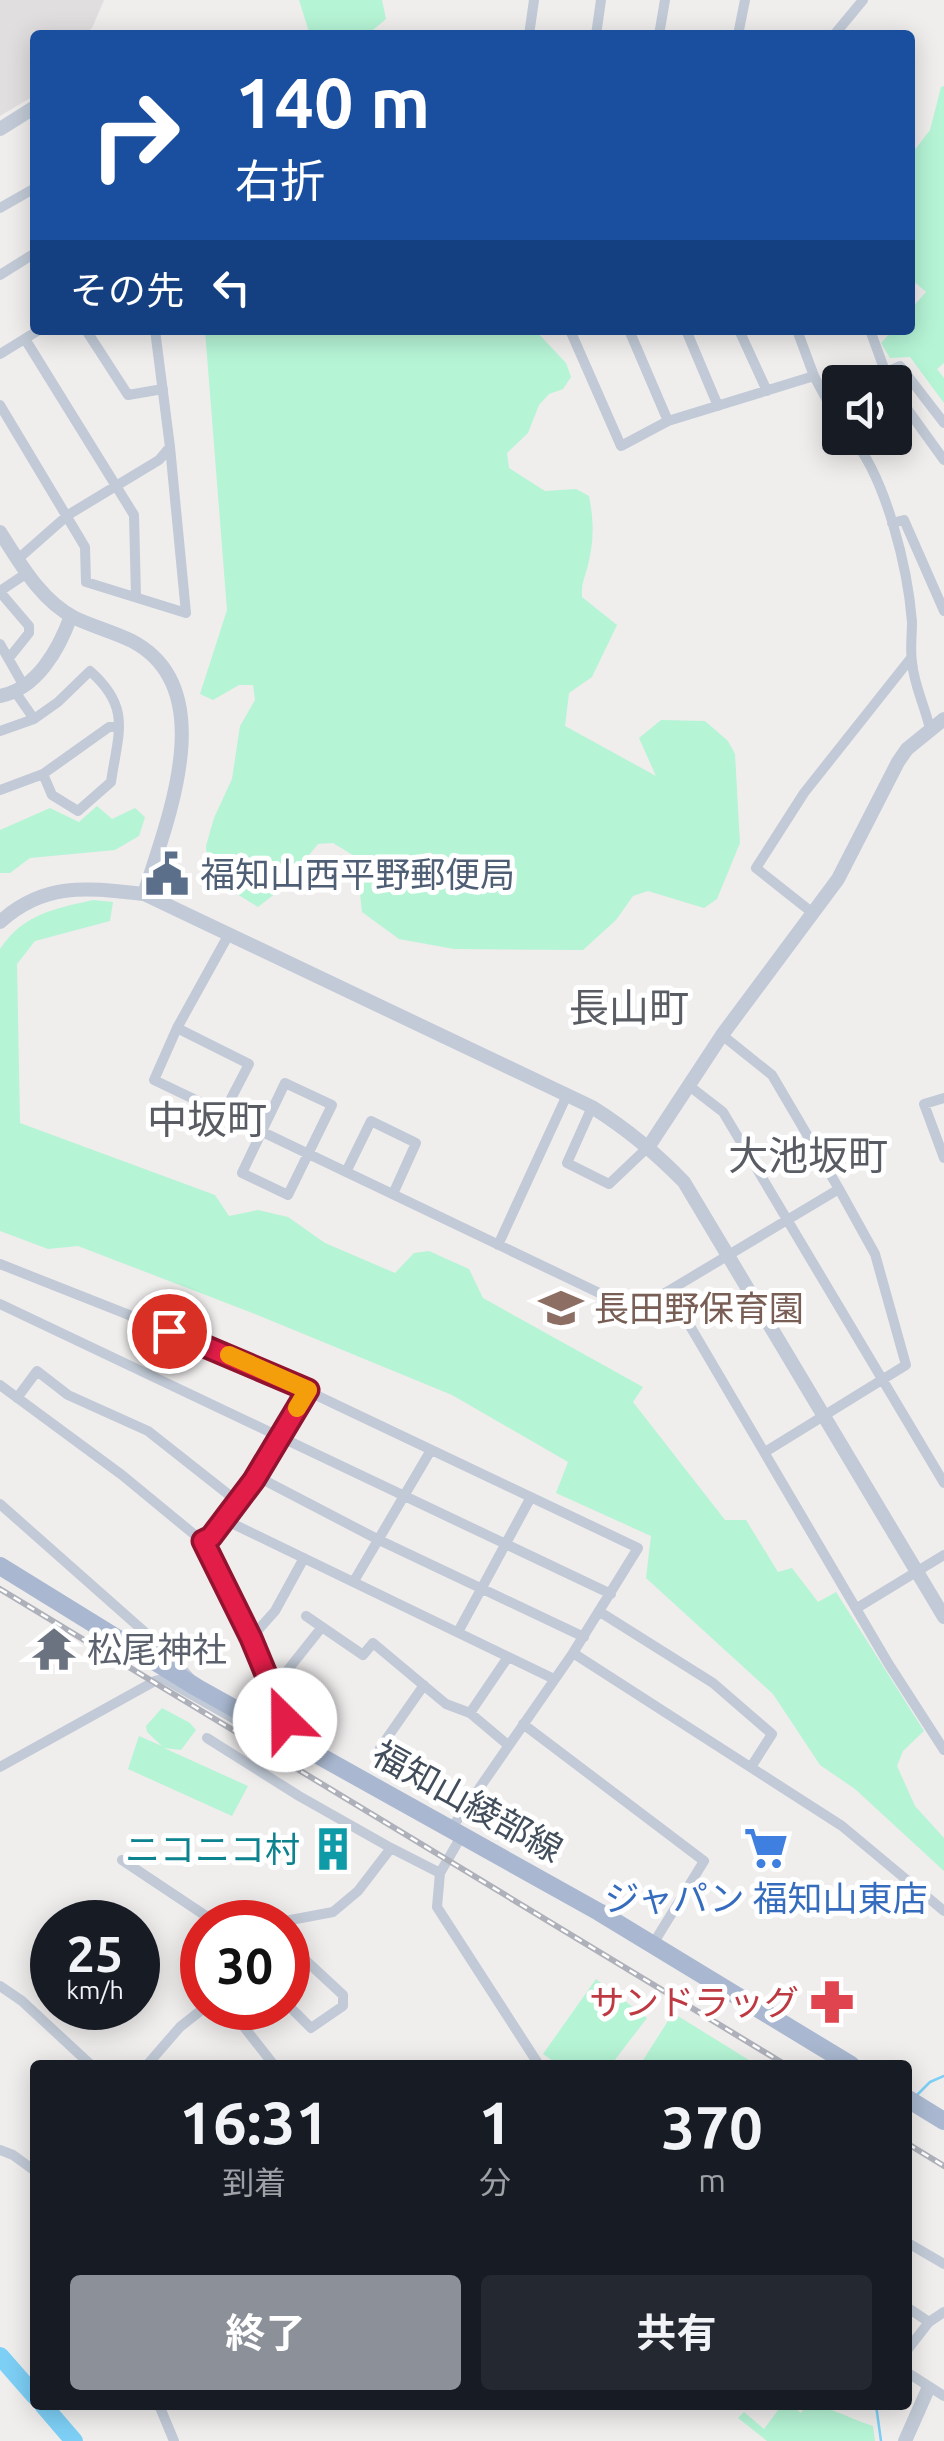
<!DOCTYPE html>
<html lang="ja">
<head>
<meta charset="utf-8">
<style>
  :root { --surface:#171b24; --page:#242831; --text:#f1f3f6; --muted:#9ea1a6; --accent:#8c9099 }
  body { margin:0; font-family:Ubuntu,"Noto Sans JP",sans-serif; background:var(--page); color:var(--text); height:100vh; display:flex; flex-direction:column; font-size:38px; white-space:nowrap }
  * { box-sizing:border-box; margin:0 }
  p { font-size:32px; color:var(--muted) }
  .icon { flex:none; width:55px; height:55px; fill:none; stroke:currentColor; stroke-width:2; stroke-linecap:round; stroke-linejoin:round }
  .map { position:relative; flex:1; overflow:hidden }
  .panel { position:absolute; left:30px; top:2060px; width:882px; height:350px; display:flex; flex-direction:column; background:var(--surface); border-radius:10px; box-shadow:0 5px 25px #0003 }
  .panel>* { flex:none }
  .top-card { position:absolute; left:30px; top:30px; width:885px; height:305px; border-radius:10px; box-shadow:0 5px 25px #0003; background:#1a4fa0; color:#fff; overflow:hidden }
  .buttons { position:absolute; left:822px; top:365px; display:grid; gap:20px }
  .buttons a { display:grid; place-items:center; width:90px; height:90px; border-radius:10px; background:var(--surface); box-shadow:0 5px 25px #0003; font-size:50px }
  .speed { position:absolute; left:30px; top:1900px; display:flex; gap:20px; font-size:50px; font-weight:700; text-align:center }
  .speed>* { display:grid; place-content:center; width:130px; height:130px; border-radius:50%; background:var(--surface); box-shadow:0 5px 25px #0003; line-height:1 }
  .speed small { font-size:25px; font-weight:400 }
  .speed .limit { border:15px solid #d22; background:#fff; color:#111 }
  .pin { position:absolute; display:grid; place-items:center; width:85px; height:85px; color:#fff; margin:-42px; border:5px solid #fff; border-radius:50%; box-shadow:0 2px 10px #0007 }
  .me { position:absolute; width:110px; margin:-55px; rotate:337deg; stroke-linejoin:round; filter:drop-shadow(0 0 8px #0008) }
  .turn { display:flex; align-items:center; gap:35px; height:210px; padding:0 40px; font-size:45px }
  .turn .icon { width:130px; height:130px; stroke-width:2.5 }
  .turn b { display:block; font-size:70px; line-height:85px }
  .then { display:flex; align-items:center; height:95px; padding:0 40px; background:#0003; gap:20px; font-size:38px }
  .eta { display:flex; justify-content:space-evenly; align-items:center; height:170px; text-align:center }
  .eta b { font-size:60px; font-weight:700; line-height:70px }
  .button { display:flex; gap:20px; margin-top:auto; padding:20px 40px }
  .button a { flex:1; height:115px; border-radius:10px; background:var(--accent); color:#fff; font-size:40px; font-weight:700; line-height:115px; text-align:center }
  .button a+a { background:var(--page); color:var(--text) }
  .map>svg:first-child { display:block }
  .education { fill:#e1dedf }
  .green { fill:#b5f4d5 }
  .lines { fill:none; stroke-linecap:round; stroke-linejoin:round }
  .stream { stroke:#7dcff6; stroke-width:2.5 }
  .river { stroke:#7dcff6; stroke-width:18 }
  .minor { stroke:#c1cad6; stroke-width:10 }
  .tertiary { stroke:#c1cad6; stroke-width:14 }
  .primary { stroke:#a9b8d0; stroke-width:18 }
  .rail-casing { stroke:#aeb1b9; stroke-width:6 }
  .rail { stroke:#fff; stroke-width:2.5; stroke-dasharray:8; stroke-linecap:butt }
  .route-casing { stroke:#92132f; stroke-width:25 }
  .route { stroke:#e11d48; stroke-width:18 }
  .slow { stroke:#f59e0b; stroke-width:18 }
  .labels { text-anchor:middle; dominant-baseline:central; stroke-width:10; stroke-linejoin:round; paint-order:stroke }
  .service-label { font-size:35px; fill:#4e5e75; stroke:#fff; text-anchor:start }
  .education-label { font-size:35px; fill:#785e54; stroke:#fff; text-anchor:start }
  .worship-label { font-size:35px; fill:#5b616d; stroke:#fff; text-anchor:start }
  .street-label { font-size:35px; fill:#434e5d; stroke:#fff }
  .culture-label { font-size:35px; fill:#0d838f; stroke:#fff; text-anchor:end }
  .shop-label { font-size:35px; fill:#366cbe; stroke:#fff }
  .health-label { font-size:35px; fill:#be3a42; stroke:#fff; text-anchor:end }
  .quarter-label { font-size:40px; fill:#595c63; stroke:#fff }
</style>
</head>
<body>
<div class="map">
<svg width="944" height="2441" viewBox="0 0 944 2441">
  <rect width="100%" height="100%" fill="#f0eded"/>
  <!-- education -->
  <path class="education" d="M 0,0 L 104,0 L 92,28 L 84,35 L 35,35 L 35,95 L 0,116 Z"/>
  <!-- green -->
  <path class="green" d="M 299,0 L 382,0 L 386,19 L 367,35 L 310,35 Z
    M 944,86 L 944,363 L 937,369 L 944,378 L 944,403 L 910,357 L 890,358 L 881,343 L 893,330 L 910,330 L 910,310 L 926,292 L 910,278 L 910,156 L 930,130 L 941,87 Z
    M 205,330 L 535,330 L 566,363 L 571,377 L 563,389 L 549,394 L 539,405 L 528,433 L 507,453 L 509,468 L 545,491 L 576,489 L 589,496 C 594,521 594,540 588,565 C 585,578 581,583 582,597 L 617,625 L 592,677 L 569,693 L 565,726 L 656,776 L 639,738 L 661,720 L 705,721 L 728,741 L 735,754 L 740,843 L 717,899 L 704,908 L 648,891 L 633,896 L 616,920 L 583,950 L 454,949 L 399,939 L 362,912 L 356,857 L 333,843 L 318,844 L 281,889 L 258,907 L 208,876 L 206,846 L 214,818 L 232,779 L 240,726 L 255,700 L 253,685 L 239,685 L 213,700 L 200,694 L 227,610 Z
    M 97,806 L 112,819 L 135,808 L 145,817 L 139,836 L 115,850 L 30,858 L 10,873 L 0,873 L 0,830 L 50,808 L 79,822 Z
    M 93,900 L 113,902 L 110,921 L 35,941 L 17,964 L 20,1123 L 215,1195 L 229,1216 L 258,1210 L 288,1217 L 325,1243 L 395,1273 L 414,1253 L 429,1251 L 469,1269 L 483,1298 L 643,1387 L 633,1402 L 725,1520 L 746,1520 L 778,1572 L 792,1568 L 818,1602 L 836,1592 L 924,1731 L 903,1751 L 897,1766 L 915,1806 L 944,1838 L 944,1871 L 855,1789 L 820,1765 L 773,1694 L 646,1578 L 651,1536 L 556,1493 L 568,1462 L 452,1395 L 255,1314 L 78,1246 L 48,1249 L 0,1231 L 0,949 C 23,914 54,909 93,900 Z
    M 162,1708 L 190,1723 L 196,1730 L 181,1750 L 164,1748 L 248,1786 L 232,1816 L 128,1769 L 139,1736 L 162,1746 L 147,1732 L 146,1726 Z
    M 596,1979 L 647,2018 L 611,2065 L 559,2065 L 543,2054 Z
    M 673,2013 L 757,2065 L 640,2065 Z
    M 782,2405 L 791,2405 L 801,2413 L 806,2405 C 828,2405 850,2419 873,2426 L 875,2441 L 767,2441 L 738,2418 L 744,2412 L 764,2429 Z"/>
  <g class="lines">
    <!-- stream -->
    <path class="stream" d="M 917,2095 L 930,2082 L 944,2076
      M 876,2405 L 881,2441"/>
    <!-- river -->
    <path class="river" d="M 0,2356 L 35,2396
      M 43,2405 L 74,2441"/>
    <!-- minor -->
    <path class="minor" d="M 529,35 L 534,0
      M 596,35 L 601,0
      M 659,35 L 665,0
      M 738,35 L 745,0
      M 834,35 L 863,0
      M 0,208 L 35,188
      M 0,275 L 35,253
      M 86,330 L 128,395 L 163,389
      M 570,330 L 621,446 L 668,421 L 814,376
      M 629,330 L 668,421
      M 686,330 L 718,406
      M 739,330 L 767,391
      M 797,330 L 814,376 L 840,424
      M 870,330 L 889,382
      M 25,339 L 134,515 L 136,597
      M 0,354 L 39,330
      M 884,373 L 900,366 L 944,423
      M 895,392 L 944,460
      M 0,405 L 85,547 L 86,582 L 186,613 L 170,447
      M 852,438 C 886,478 908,569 912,622 C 912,635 910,649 912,662 C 914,686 925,706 930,729
      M 892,523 L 904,520 L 944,611
      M 18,559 L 68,515 L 159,460 L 170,447 L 155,330
      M 0,591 L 27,573
      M 0,592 L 29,626 L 29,633 L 9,658
      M 0,644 L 24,686
      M 0,731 L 34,719
      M 43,774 L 109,727 L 118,727
      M 0,790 L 43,774 L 52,795 L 78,811 L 111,782 C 118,733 132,708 90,671 L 58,702 L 34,719 L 16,693
      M 814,914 L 756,868 L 804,793 L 911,658
      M 229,934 L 177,1028 L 154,1080 L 616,1301 L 632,1305 L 650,1302 L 839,1189
      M 177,1028 L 249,1064 L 224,1112
      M 722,1035 L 772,1075 L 839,1189 L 875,1254 L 906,1365 L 765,1452
      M 285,1083 L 332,1105 L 288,1195 L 242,1173 Z
      M 688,1085 L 723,1112 L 944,1483
      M 944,1098 L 924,1104 L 944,1158
      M 592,1107 L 567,1163 L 609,1184 L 649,1146
      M 346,1172 L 371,1121 L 416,1143 L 393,1194
      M 498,1245 L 567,1095
      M 0,1264 L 238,1358 L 638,1548 L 573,1653 L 451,1829
      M 670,1292 L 888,1663 L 944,1750
      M 0,1304 L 611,1594
      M 0,1385 L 122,1475 L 207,1545 L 251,1638 L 285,1721 L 281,1734
      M 17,1398 L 37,1371 L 68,1395 L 148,1431 L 238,1502
      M 256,1476 L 379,1540 L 584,1637
      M 0,1504 L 165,1650 L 190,1678
      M 225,1520 L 554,1679
      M 203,1541 L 211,1537 L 254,1480 L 307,1389
      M 354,1581 L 431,1450
      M 857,1608 L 944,1555
      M 600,1612 L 713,1683 L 772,1734 L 751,1767
      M 306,1616 L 363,1655 L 373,1643 L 446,1704 L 470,1713
      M 458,1632 L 531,1497
      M 251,1638 L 275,1611 L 304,1558
      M 573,1653 L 842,1826 L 944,1911
      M 271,1691 L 322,1627
      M 523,1724 L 704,1861 L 653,1944
      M 207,1738 L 299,1796 L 391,1848
      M 508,1745 L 470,1713 L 508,1657
      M 380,1748 L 424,1685
      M 0,1767 L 155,1681 L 164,1679 L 252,1729 L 262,1723
      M 462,1835 L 440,1873 L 437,1907 L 539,2065
      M 122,1860 L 215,1922
      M 280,1922 L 333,1912 L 358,1891 L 391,1848 L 440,1873
      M 288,1944 L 343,1995 L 343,2006 L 311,2028 L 288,2005
      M 0,1986 L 22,2001 L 91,2065
      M 229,2008 L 274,2065
      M 147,2065 L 180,2027 L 204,2008
      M 0,2150 L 13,2155 L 35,2171
      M 908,2243 L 944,2264
      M 908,2308 L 929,2322
      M 908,2349 L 929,2322 L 944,2312
      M 908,2373 L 944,2396
      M 159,2405 L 174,2441"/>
    <!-- tertiary -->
    <path class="tertiary" d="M 0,129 L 35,107
      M 0,532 C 20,563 41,601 75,618 C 94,627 114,632 132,641 C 222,688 167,821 144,894
      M 0,696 C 37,689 59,649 71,616
      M 0,922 C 45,881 89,888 144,894 L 592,1107 C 627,1129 656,1153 684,1182 L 944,1617
      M 649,1146 L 722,1035 L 838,879 L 898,762 L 907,749 L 944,719
      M 905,2441 L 928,2389"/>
    <!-- primary -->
    <path class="primary" d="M 0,1566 L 196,1687 L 599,1912 L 851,2065
      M 908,2099 L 944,2121"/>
    <!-- rail casing -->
    <g class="rail-casing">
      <path id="rail" d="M 0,1589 L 786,2065
        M 908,2144 L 944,2166"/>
    </g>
    <!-- rail -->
    <use href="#rail" class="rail"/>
  </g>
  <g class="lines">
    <!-- route casing -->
    <g class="route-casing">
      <path id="route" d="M 169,1331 L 308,1390 L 254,1480 L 211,1537 L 203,1541 L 251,1638 L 285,1720"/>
    </g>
    <!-- route -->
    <use href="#route" class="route"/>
    <!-- slow -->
    <path class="slow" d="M 229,1355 L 308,1390 L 297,1408"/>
  </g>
  <!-- icons -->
  <defs>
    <g id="civic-bare" transform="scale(3.45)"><path d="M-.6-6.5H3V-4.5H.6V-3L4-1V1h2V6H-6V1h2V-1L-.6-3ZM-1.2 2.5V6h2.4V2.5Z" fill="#5c6f8a" stroke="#fff" stroke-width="2.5" paint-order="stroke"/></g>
    <g id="school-bare" transform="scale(3.45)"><path d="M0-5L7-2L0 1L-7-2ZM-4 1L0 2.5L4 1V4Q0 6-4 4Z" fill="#8d6e63" stroke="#fff" stroke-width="2.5" paint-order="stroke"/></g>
    <g id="temple-bare" transform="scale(3.45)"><path d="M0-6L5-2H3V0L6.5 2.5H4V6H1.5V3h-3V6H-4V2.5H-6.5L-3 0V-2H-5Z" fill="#6b7280" stroke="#fff" stroke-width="2.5" paint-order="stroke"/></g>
    <g id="supermarket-bare" transform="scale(3.45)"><path d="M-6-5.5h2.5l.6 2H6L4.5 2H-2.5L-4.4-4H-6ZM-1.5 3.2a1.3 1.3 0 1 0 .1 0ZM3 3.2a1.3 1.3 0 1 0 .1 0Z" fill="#3f7fe0" stroke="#fff" stroke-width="2.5" paint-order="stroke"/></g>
    <g id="building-bare" transform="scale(3.45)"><path d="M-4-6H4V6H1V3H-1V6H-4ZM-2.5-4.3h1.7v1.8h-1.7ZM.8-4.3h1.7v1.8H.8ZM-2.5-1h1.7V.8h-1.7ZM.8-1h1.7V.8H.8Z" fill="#0f9aa8" stroke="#fff" stroke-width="2.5" paint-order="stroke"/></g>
    <g id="pharmacy-bare" transform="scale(3.45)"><path d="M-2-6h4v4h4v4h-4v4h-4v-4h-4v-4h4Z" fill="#e0444e" stroke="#fff" stroke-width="2.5" paint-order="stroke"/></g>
  </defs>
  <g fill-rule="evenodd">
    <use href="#civic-bare" x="167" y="874"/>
    <use href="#school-bare" x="561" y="1308"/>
    <use href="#temple-bare" x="54" y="1649"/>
    <use href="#supermarket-bare" x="766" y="1848"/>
    <use href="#building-bare" x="333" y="1849"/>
    <use href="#pharmacy-bare" x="832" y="2002"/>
  </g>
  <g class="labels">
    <!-- service labels -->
    <g class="service-label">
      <text x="200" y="874">福知山西平野郵便局</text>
    </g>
    <!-- education labels -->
    <g class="education-label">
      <text x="594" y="1308">長田野保育園</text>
    </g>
    <!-- worship labels -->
    <g class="worship-label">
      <text x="87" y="1649">松尾神社</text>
    </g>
    <!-- street labels -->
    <g class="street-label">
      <text transform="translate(468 1801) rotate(29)">福知山綾部線</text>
    </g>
    <!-- culture labels -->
    <g class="culture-label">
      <text x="300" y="1849">ニコニコ村</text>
    </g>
    <!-- shop labels -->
    <g class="shop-label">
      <text x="766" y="1898">ジャパン 福知山東店</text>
    </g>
    <!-- health labels -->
    <g class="health-label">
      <text x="799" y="2002">サンドラッグ</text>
    </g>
    <!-- quarter labels -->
    <g class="quarter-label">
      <text x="629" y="1007">長山町</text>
      <text x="207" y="1119">中坂町</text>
      <text x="808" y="1155">大池坂町</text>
    </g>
  </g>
</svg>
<div class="buttons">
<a><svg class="icon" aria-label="sound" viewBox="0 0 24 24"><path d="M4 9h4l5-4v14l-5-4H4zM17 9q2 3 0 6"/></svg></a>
</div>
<div class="speed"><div>25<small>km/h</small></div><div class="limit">30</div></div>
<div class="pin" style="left:169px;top:1331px;background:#d93025"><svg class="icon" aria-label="arrive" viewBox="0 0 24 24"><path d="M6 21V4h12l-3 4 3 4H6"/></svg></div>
<svg class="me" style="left:285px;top:1720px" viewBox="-20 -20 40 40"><circle r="19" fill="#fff"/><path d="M0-13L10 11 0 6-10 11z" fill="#e11d48"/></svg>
<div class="top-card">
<div class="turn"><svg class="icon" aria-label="right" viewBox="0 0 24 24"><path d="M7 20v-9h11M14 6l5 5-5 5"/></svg><div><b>140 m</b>右折</div></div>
<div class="then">その先<svg class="icon" aria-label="left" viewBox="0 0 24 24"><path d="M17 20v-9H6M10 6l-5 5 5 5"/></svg></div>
</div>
<section class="panel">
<div class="eta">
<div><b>16:31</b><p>到着</p></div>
<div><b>1</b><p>分</p></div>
<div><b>370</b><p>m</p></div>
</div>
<div class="button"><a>終了</a><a>共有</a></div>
</section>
</div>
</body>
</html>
